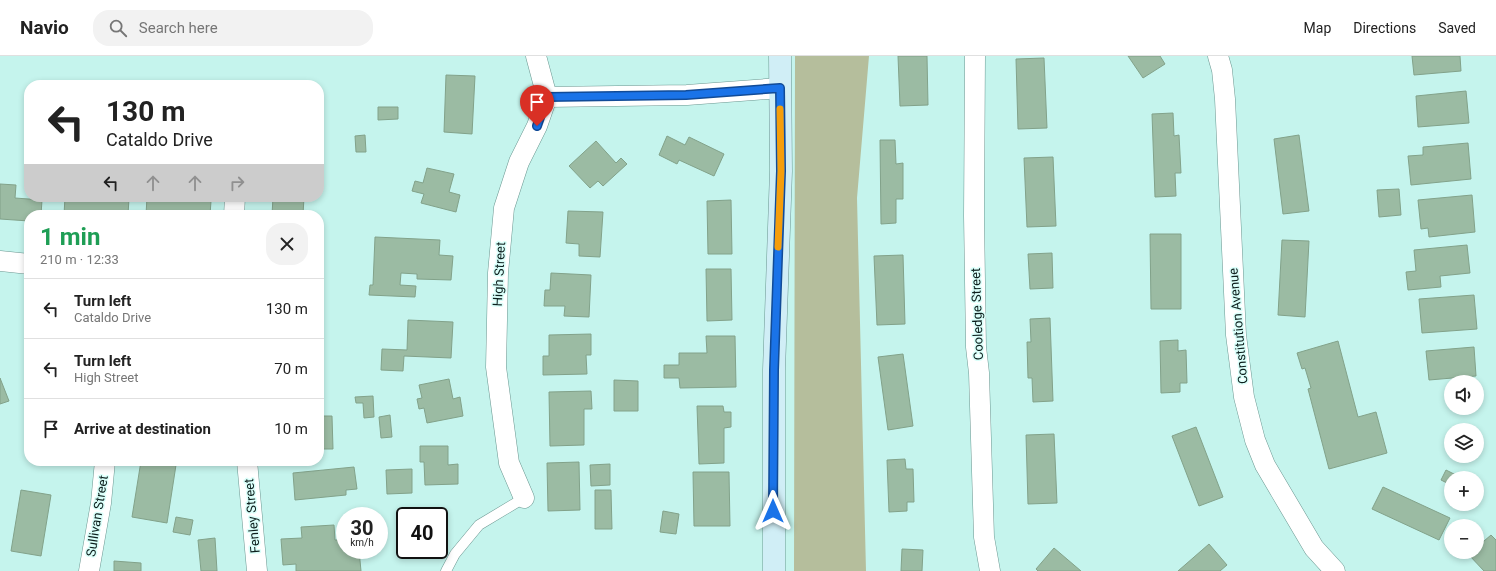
<!DOCTYPE html>
<html lang="en">
<head>
<meta charset="utf-8">
<style>
  :root { --surface:#fff; --page:#f2f2f2; --text:#222; --muted:#767676; --line:#e0e0e0 }
  body { margin:0; font-family:Roboto,sans-serif; background:var(--page); color:var(--text); height:100vh; display:flex; flex-direction:column; font-size:15px; white-space:nowrap }
  * { box-sizing:border-box; margin:0 }
  p { font-size:13px; color:var(--muted) }
  .icon { flex:none; width:22px; height:22px; fill:none; stroke:currentColor; stroke-width:2; stroke-linecap:round; stroke-linejoin:round }
  .map { position:relative; flex:1; overflow:hidden }
  .sheet { position:absolute; left:24px; top:154px; width:300px; height:256px; display:flex; flex-direction:column; background:var(--surface); border-radius:16px; box-shadow:0 2px 6px #0003 }
  .sheet>* { flex:none }
  .hud { position:absolute; left:24px; top:24px; width:300px; height:122px; border-radius:16px; box-shadow:0 2px 6px #0003; background:#fff; color:var(--text); overflow:hidden }
  .controls { position:absolute; left:1444px; top:319px; display:grid; gap:8px }
  .controls a { display:grid; place-items:center; width:40px; height:40px; border-radius:50%; background:var(--surface); box-shadow:0 2px 6px #0003; font-size:20px }
  .speed { position:absolute; left:336px; top:451px; display:flex; gap:8px; font-size:20px; font-weight:700; text-align:center }
  .speed>* { display:grid; place-content:center; width:52px; height:52px; border-radius:50%; background:var(--surface); box-shadow:0 2px 6px #0003; line-height:1 }
  .speed small { font-size:10px; font-weight:400 }
  .speed .limit { border:2px solid #111; border-radius:6px; background:#fff; color:#111 }
  .pin { position:absolute; display:grid; place-items:center; width:34px; height:34px; color:#fff; margin:-41px -17px; border-radius:50% 50% 50% 0; rotate:-45deg; box-shadow:0 0 4px #0007 }
  .pin .icon { rotate:45deg }
  .me { position:absolute; width:44px; margin:-22px; rotate:0deg; stroke-linejoin:round; filter:drop-shadow(0 0 3px #0008) }
  .turn { display:flex; align-items:center; gap:14px; height:84px; padding:0 16px; font-size:18px }
  .turn .icon { width:52px; height:52px; stroke-width:2.5 }
  .turn b { display:block; font-size:28px; line-height:34px }
  .lanes { display:flex; align-items:center; height:38px; padding:0 16px; background:#0003; justify-content:center; gap:20px; direction:ltr }
  .lanes .off { opacity:.35 }
  .round { display:grid; place-items:center; flex:none; width:42px; height:42px; border-radius:16px; background:var(--page) }
  .headline { display:flex; align-items:center; justify-content:space-between; height:68px; padding:0 16px }
  h1 { font-size:24px; font-weight:700; line-height:30px; color:#1e9e55 }
  ul { padding:0; list-style:none }
  li { display:flex; align-items:center; gap:12px; height:60px; padding:0 16px; border-top:1px solid var(--line) }
  li div { flex:1 }
  li b { display:block; font-size:15px }
  li em { font-style:normal }
  header { display:flex; align-items:center; gap:24px; box-sizing:border-box; height:56px; padding:0 20px; background:var(--surface); border-bottom:1px solid var(--line) }
  header strong { font-size:19px }
  nav { display:flex; gap:22px; margin-inline-start:auto; font-size:14px }
  .search { width:280px; height:36px; background:var(--page); display:flex; align-items:center; gap:10px; box-sizing:border-box; padding:0 14px; border-radius:16px; color:var(--muted); font-size:15px }
  .map>svg:first-child { display:block }
  .forest { fill:#b5be9c }
  .building { fill:#9bbba3; stroke:#82a28a }
  .lines { fill:none; stroke-linecap:round; stroke-linejoin:round }
  .lane-casing { stroke:#6b9791; stroke-width:11 }
  .street-casing { stroke:#6b9791; stroke-width:21 }
  .secondary-casing { stroke:#6b9791; stroke-width:23 }
  .lane { stroke:#fff; stroke-width:10 }
  .street { stroke:#fff; stroke-width:20 }
  .secondary { stroke:#d0eef6; stroke-width:22 }
  .route-casing { stroke:#114b97; stroke-width:10 }
  .route { stroke:#1a73e8; stroke-width:7 }
  .slow { stroke:#f59e0b; stroke-width:7 }
  .labels { text-anchor:middle; dominant-baseline:central; stroke-width:3; stroke-linejoin:round; paint-order:stroke }
  .street-label { font-size:13px; fill:#0d1f1d; stroke:#dafffa }
</style>
</head>
<body>
<header>
<strong>Navio</strong>
<div class="search"><svg class="icon" aria-label="search" viewBox="0 0 24 24"><circle cx="10" cy="10" r="6"/><path d="M15 15l6 6"/></svg>Search here</div>
<nav><a>Map</a><a>Directions</a><a>Saved</a></nav>
</header>
<div class="map">
<svg width="1496" height="515" viewBox="0 0 1496 515">
  <rect width="100%" height="100%" fill="#c5f4ed"/>
  <!-- forest -->
  <path class="forest" d="M 795,0 L 869,0 L 857,142 L 866,515 L 794,515 Z"/>
  <!-- building -->
  <path class="building" d="M 898,0 L 927,0 L 928,49 L 900,50 Z
    M 1128,0 L 1160,0 L 1165,8 L 1143,22 Z
    M 1412,0 L 1460,0 L 1461,15 L 1414,19 Z
    M 1044,2 L 1047,72 L 1018,73 L 1016,3 Z
    M 446,19 L 475,20 L 472,78 L 444,76 Z
    M 1466,35 L 1469,67 L 1418,71 L 1416,40 Z
    M 378,51 L 398,51 L 398,63 L 378,64 Z
    M 1173,57 L 1174,80 L 1179,79 L 1181,117 L 1175,117 L 1176,140 L 1155,141 L 1152,58 Z
    M 365,79 L 366,96 L 356,96 L 355,80 Z
    M 1299,79 L 1309,155 L 1283,158 L 1274,83 Z
    M 667,80 L 685,89 L 689,81 L 724,98 L 714,120 L 679,104 L 677,108 L 659,99 Z
    M 880,84 L 895,84 L 896,108 L 903,107 L 903,143 L 896,143 L 896,167 L 881,168 Z
    M 596,85 L 616,107 L 621,102 L 627,108 L 603,130 L 598,125 L 590,132 L 569,110 Z
    M 1468,87 L 1471,123 L 1411,129 L 1408,100 L 1423,99 L 1423,91 Z
    M 1053,101 L 1056,170 L 1027,171 L 1024,102 Z
    M 427,112 L 454,118 L 449,136 L 460,139 L 456,156 L 421,147 L 424,138 L 412,135 L 415,125 L 423,127 Z
    M 0,128 L 16,129 L 15,142 L 42,144 L 41,159 L 29,159 L 29,165 L 0,163 Z
    M 1399,133 L 1401,159 L 1379,161 L 1377,134 Z
    M 1472,139 L 1475,176 L 1429,181 L 1428,172 L 1421,173 L 1418,144 Z
    M 65,141 L 129,142 L 128,159 L 64,159 Z
    M 147,141 L 211,145 L 210,159 L 146,159 Z
    M 273,141 L 304,141 L 303,159 L 272,159 Z
    M 731,144 L 732,198 L 708,198 L 707,145 Z
    M 568,155 L 603,156 L 600,201 L 579,200 L 579,188 L 566,187 Z
    M 1150,178 L 1181,178 L 1181,253 L 1151,253 Z
    M 375,181 L 440,184 L 439,199 L 453,200 L 451,224 L 417,223 L 417,218 L 401,217 L 400,229 L 416,230 L 415,241 L 369,239 L 370,229 L 373,229 Z
    M 1282,184 L 1309,185 L 1305,261 L 1278,259 Z
    M 1467,189 L 1470,217 L 1440,220 L 1441,231 L 1408,234 L 1406,216 L 1416,215 L 1414,194 Z
    M 1052,197 L 1053,232 L 1030,233 L 1028,198 Z
    M 903,199 L 905,268 L 877,269 L 874,200 Z
    M 706,213 L 731,213 L 732,264 L 707,265 Z
    M 551,217 L 591,219 L 589,261 L 564,260 L 565,250 L 544,250 L 545,234 L 550,234 Z
    M 1474,239 L 1477,273 L 1422,277 L 1419,243 Z
    M 1050,262 L 1053,345 L 1033,346 L 1032,322 L 1028,322 L 1027,286 L 1031,286 L 1030,263 Z
    M 408,264 L 453,266 L 451,302 L 404,300 L 403,315 L 381,314 L 382,293 L 407,294 Z
    M 591,278 L 591,299 L 586,299 L 587,318 L 543,319 L 543,300 L 549,300 L 549,279 Z
    M 706,280 L 735,280 L 736,331 L 680,332 L 679,322 L 664,322 L 664,309 L 679,309 L 679,297 L 707,297 Z
    M 1178,284 L 1178,295 L 1186,294 L 1187,327 L 1180,327 L 1180,336 L 1161,337 L 1160,285 Z
    M 1338,285 L 1358,361 L 1376,356 L 1387,397 L 1329,413 L 1308,333 L 1311,332 L 1305,312 L 1302,313 L 1297,297 Z
    M 1474,291 L 1476,320 L 1429,324 L 1426,295 Z
    M 903,298 L 913,370 L 888,374 L 878,301 Z
    M 0,322 L 9,345 L 0,348 Z
    M 449,323 L 453,343 L 460,341 L 463,360 L 427,367 L 424,352 L 419,353 L 417,343 L 422,342 L 419,329 Z
    M 614,324 L 638,325 L 638,355 L 614,355 Z
    M 591,335 L 592,353 L 584,353 L 584,389 L 550,390 L 549,336 Z
    M 373,340 L 374,361 L 364,362 L 363,347 L 356,347 L 355,341 Z
    M 697,350 L 723,350 L 724,356 L 731,356 L 731,371 L 724,372 L 724,407 L 699,408 Z
    M 390,359 L 392,381 L 381,382 L 379,361 Z
    M 319,360 L 332,360 L 333,393 L 319,393 Z
    M 1196,371 L 1223,441 L 1199,450 L 1172,380 Z
    M 1054,378 L 1057,447 L 1028,448 L 1026,379 Z
    M 420,390 L 448,390 L 448,409 L 458,408 L 458,428 L 425,429 L 424,406 L 420,406 Z
    M 905,403 L 906,413 L 913,413 L 914,446 L 907,446 L 907,455 L 889,456 L 887,404 Z
    M 141,405 L 176,409 L 167,467 L 132,461 Z
    M 579,406 L 580,454 L 548,455 L 547,407 Z
    M 610,408 L 610,429 L 591,430 L 590,409 Z
    M 354,411 L 357,433 L 346,434 L 346,439 L 295,444 L 293,417 Z
    M 412,413 L 412,437 L 387,438 L 386,414 Z
    M 1446,414 L 1460,421 L 1451,422 L 1451,429 L 1441,424 Z
    M 693,416 L 729,416 L 730,470 L 694,470 Z
    M 1383,431 L 1450,462 L 1439,484 L 1372,453 Z
    M 21,434 L 51,439 L 41,500 L 11,495 Z
    M 595,434 L 611,434 L 612,473 L 595,473 Z
    M 663,455 L 679,458 L 676,478 L 660,476 Z
    M 176,461 L 193,464 L 190,479 L 173,476 Z
    M 334,469 L 335,484 L 345,484 L 345,494 L 359,494 L 361,515 L 296,515 L 296,508 L 283,509 L 281,483 L 302,482 L 301,471 Z
    M 1491,479 L 1496,484 L 1496,515 L 1484,515 L 1469,499 L 1472,496 L 1477,496 L 1477,491 Z
    M 215,482 L 217,515 L 201,515 L 198,484 Z
    M 1209,488 L 1227,509 L 1220,515 L 1178,515 Z
    M 1054,492 L 1081,515 L 1038,515 L 1036,513 Z
    M 902,493 L 923,494 L 922,515 L 901,515 Z
    M 114,505 L 141,507 L 141,515 L 114,515 Z"/>
  <g class="lines">
    <!-- lane casing -->
    <g class="lane-casing">
      <path id="lane" d="M 446,515 L 455,498 L 479,469 L 524,442"/>
    </g>
    <!-- street casing -->
    <g class="street-casing">
      <path id="street" d="M 975,0 L 974,160 L 976,291 L 979,317 L 984,481 L 990,515
        M 1218,0 L 1222,14 L 1225,43 L 1236,279 L 1244,341 L 1255,384 L 1265,409 L 1314,492 L 1335,515
        M 547,41 L 687,39 L 780,32
        M 234,159 L 235,141
        M 0,205 L 29,208
        M 247,405 L 257,515
        M 524,442 L 509,407 L 496,311 L 498,217 L 504,152 L 519,106 L 537,70 L 547,41 L 536,0
        M 89,515 L 101,447 L 105,405"/>
    </g>
    <!-- secondary casing -->
    <g class="secondary-casing">
      <path id="secondary" d="M 774,515 L 774,314 L 781,115 L 780,0"/>
    </g>
    <!-- lane -->
    <use href="#lane" class="lane"/>
    <!-- street -->
    <use href="#street" class="street"/>
    <!-- secondary -->
    <use href="#secondary" class="secondary"/>
  </g>
  <g class="lines">
    <!-- route casing -->
    <g class="route-casing">
      <path id="route" d="M 537,70 L 547,41 L 686,39 L 780,32 L 781,115 L 774,314 L 773,455"/>
    </g>
    <!-- route -->
    <use href="#route" class="route"/>
    <!-- slow -->
    <path class="slow" d="M 778,191 L 781,115 L 780,53"/>
  </g>
  <g class="labels">
    <!-- street labels -->
    <g class="street-label">
      <text transform="translate(499 218) rotate(-87)">High Street</text>
      <text transform="translate(977 258) rotate(-92)">Cooledge Street</text>
      <text transform="translate(1238 270) rotate(-95)">Constitution Avenue</text>
      <text transform="translate(97 460) rotate(-81)">Sullivan Street</text>
      <text transform="translate(252 460) rotate(-95)">Fenley Street</text>
    </g>
  </g>
</svg>
<div class="controls">
<a><svg class="icon" aria-label="sound" viewBox="0 0 24 24"><path d="M4 9h4l5-4v14l-5-4H4zM17 9q2 3 0 6"/></svg></a>
<a><svg class="icon" aria-label="layers" viewBox="0 0 24 24"><path d="M12 4l9 5-9 5-9-5zM3 14l9 5 9-5"/></svg></a>
<a>+</a>
<a>−</a>
</div>
<div class="speed"><div>30<small>km/h</small></div><div class="limit">40</div></div>
<div class="pin" style="left:537px;top:70px;background:#d93025"><svg class="icon" aria-label="arrive" viewBox="0 0 24 24"><path d="M6 21V4h12l-3 4 3 4H6"/></svg></div>
<svg class="me" style="left:773px;top:455px" viewBox="-20 -20 40 40"><path d="M0-17L14 15 0 8-14 15z" fill="#1a73e8" stroke="#fff" stroke-width="4"/></svg>
<div class="hud">
<div class="turn"><svg class="icon" aria-label="left" viewBox="0 0 24 24"><path d="M17 20v-9H6M10 6l-5 5 5 5"/></svg><div><b>130 m</b>Cataldo Drive</div></div>
<div class="lanes"><svg class="icon" aria-label="left" viewBox="0 0 24 24"><path d="M17 20v-9H6M10 6l-5 5 5 5"/></svg><svg class="icon off" aria-label="ahead" viewBox="0 0 24 24"><path d="M12 20V5M6 11l6-6 6 6"/></svg><svg class="icon off" aria-label="ahead" viewBox="0 0 24 24"><path d="M12 20V5M6 11l6-6 6 6"/></svg><svg class="icon off" aria-label="right" viewBox="0 0 24 24"><path d="M7 20v-9h11M14 6l5 5-5 5"/></svg></div>
</div>
<section class="sheet">
<div class="headline"><div><h1>1 min</h1><p>210 m · 12:33</p></div><a class="round"><svg class="icon" aria-label="close" viewBox="0 0 24 24"><path d="M6 6l12 12M18 6L6 18"/></svg></a></div>
<ul>
<li><svg class="icon" aria-label="left" viewBox="0 0 24 24"><path d="M17 20v-9H6M10 6l-5 5 5 5"/></svg><div><b>Turn left</b><p>Cataldo Drive</p></div><em>130 m</em></li>
<li><svg class="icon" aria-label="left" viewBox="0 0 24 24"><path d="M17 20v-9H6M10 6l-5 5 5 5"/></svg><div><b>Turn left</b><p>High Street</p></div><em>70 m</em></li>
<li><svg class="icon" aria-label="arrive" viewBox="0 0 24 24"><path d="M6 21V4h12l-3 4 3 4H6"/></svg><div><b>Arrive at destination</b></div><em>10 m</em></li>
</ul>
</section>
</div>
</body>
</html>
